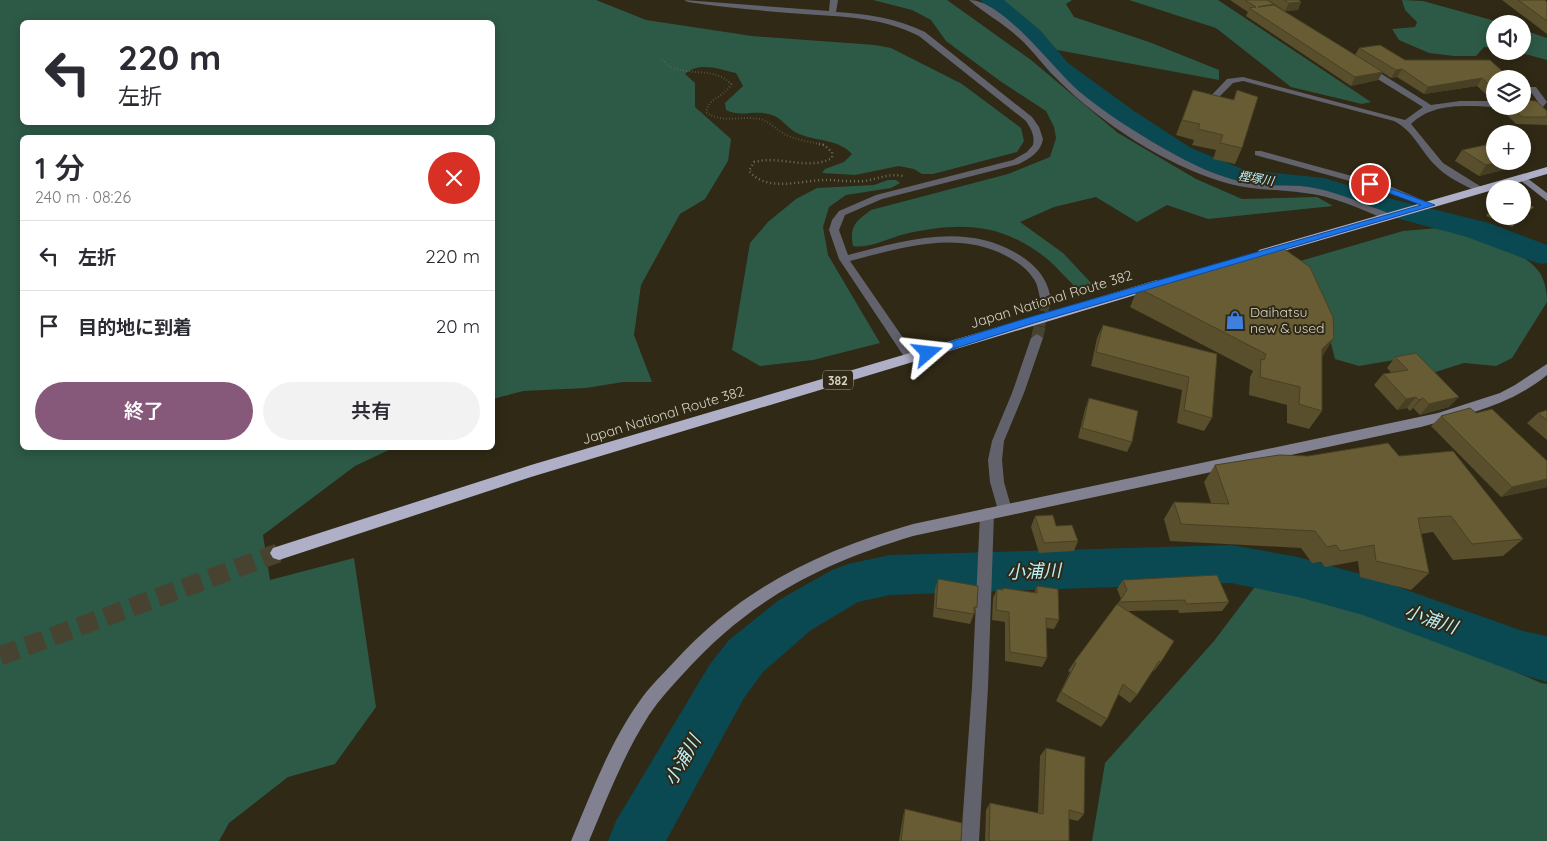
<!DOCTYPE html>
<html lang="ja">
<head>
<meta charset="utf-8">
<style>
  :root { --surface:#fff; --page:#f2f2f3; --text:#2b2b33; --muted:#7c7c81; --line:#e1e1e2; --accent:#86597b }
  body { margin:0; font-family:Quicksand,"Noto Sans JP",sans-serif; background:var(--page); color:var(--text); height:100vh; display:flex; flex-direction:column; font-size:19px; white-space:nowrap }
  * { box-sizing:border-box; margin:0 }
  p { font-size:16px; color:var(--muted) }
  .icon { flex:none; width:28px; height:28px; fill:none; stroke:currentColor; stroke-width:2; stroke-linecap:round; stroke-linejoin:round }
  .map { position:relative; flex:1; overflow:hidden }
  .sheet { position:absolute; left:20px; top:135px; width:475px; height:315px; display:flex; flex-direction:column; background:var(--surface); border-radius:8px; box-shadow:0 2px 12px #0003 }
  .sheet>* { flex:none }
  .banner { position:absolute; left:20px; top:20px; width:475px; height:105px; border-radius:8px; box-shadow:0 2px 12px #0003; background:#fff; color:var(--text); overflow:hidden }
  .tools { position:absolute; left:1486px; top:15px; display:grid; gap:10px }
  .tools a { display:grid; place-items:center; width:45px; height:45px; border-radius:50%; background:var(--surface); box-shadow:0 2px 12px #0003; font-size:25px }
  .pin { position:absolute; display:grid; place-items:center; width:42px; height:42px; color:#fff; margin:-21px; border:2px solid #fff; border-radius:50%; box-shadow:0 1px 5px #0007 }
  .me { position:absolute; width:55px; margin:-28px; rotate:73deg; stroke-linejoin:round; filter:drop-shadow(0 0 4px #0008) }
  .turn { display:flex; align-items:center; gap:18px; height:105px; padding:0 15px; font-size:22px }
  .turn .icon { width:65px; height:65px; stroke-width:2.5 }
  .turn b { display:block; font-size:35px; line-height:42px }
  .round { display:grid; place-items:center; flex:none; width:52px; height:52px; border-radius:26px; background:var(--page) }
  .head { display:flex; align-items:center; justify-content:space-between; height:85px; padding:0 15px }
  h1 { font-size:30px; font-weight:600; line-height:38px }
  .action { display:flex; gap:10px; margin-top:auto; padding:10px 15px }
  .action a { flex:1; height:58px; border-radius:30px; background:var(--accent); color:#fff; font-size:20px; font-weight:600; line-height:58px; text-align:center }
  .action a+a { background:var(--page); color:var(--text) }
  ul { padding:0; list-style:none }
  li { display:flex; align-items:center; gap:15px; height:70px; padding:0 15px; border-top:1px solid var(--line) }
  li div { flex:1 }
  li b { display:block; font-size:19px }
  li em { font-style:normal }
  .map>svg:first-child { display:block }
  .forest { fill:#2d5a47; fill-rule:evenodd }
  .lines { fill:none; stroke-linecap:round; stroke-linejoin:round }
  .river { fill:#0a4952; fill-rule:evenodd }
  .street-tunnel-far1 { stroke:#484330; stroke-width:10; stroke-dasharray:10 5; stroke-linecap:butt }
  .street-tunnel { stroke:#484330; stroke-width:12; stroke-dasharray:12 6; stroke-linecap:butt }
  .highway-tunnel-far1 { stroke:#484330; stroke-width:15; stroke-dasharray:15 8; stroke-linecap:butt }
  .highway-tunnel { stroke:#484330; stroke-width:19; stroke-dasharray:19 9; stroke-linecap:butt }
  .path-far1 { stroke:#746f5e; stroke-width:2; stroke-dasharray:0.5 2.5; stroke-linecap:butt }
  .path { stroke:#746f5e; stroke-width:2.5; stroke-dasharray:1 3; stroke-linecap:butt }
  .lane { fill:#62626c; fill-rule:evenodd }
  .street { fill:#62626c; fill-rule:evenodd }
  .secondary { fill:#818191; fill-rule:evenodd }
  .highway { fill:#afafc8; fill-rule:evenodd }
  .wall { fill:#594f2c }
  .shaded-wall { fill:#484024 }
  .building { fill:#675c33; stroke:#484024 }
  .route { fill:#1a73e8; stroke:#114b97 }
  .labels { text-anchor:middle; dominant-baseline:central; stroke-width:4; stroke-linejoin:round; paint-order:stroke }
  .far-water-label { font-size:12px; font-style:italic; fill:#bbeff9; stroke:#2f2915 }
  .shield { fill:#2f2915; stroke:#a5a192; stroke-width:1 }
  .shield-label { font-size:12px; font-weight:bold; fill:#d7d4c7 }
  .street-label { font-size:14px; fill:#d7d4c7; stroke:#2f2915 }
  .poi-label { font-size:14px; fill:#d7d4c7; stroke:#2f2915; text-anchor:start }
  .near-water-label { font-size:18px; font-style:italic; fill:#bbeff9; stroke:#2f2915 }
</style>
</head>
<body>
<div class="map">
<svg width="1547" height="841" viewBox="0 0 1547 841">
  <rect width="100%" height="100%" fill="#2f2915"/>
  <!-- forest -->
  <path class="forest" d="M 0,0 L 596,0 L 646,20 L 752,36 L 875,45 L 891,48 L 962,84 L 1021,128 L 1024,141 L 1017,152 L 933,174 L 922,174 L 914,169 L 899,166 L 855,175 L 822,173 L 825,169 L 844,162 L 852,154 C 837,138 816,142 797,133 C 788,129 782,118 772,115 C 757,109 741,118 726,110 L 725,103 L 743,86 L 736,73 C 719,69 700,61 685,74 L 695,83 L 695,107 L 731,139 L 728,161 L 705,199 L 680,214 L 641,285 L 634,335 L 652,382 L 623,382 L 586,388 L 523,391 L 493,399 L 492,138 L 22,138 L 22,448 L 393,448 L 355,466 L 263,535 L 270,580 L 354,558 L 376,707 L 335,764 L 288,777 L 229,823 L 219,841 L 0,841 ZM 492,22 L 492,122 L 22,122 L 22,22 Z
    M 873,0 L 947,0 L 1031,60 L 1118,133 L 1196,179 L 1242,199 L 1317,197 L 1333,206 L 1208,219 L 1167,205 L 1137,222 L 1096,197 L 1054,207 L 1020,222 L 1063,253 L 1093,285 L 1076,288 C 1066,278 1057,267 1046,258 C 1001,222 958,222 905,234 C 888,238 870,249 853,246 C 849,226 856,221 871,210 L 1008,174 L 1050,157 L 1056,138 L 1054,127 L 1046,111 L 1000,81 L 946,41 L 931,20 L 912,10 Z
    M 999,0 L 1072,0 L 1066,4 L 1074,17 L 1149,42 L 1219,70 L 1219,80 L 1057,50 L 1016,13 Z
    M 1129,0 L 1218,0 L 1371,102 L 1362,104 L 1291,87 L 1216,28 Z
    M 1402,0 L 1423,1 L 1506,24 L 1495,24 L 1495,48 L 1484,47 L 1476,56 L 1454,56 L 1429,53 L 1399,40 L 1392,29 L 1415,27 L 1417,22 L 1405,10 Z
    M 1523,30 L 1547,38 L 1547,60 L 1514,51 L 1522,51 Z
    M 888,180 L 896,180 L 900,183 L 891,188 L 846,195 L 829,207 L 823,227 L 828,255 L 880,343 L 813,360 L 760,366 L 732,350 L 750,243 L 768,222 L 796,199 L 817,188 L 874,185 Z
    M 1439,228 C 1468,234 1522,247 1540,273 C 1545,281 1547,293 1547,302 L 1512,358 L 1496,366 L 1464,363 L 1429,374 L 1412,357 L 1359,366 L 1335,359 L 1324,315 L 1290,264 L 1403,231 Z
    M 1257,584 L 1295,590 L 1396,619 L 1541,683 L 1547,684 L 1547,841 L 1092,841 L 1105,763 L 1214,641 Z"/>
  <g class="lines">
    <!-- river -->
    <path class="river" d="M 980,0 L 1004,0 L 1040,30 L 1068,63 L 1134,111 L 1191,148 L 1245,170 L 1324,178 L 1392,199 L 1489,223 L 1547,245 L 1547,263 L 1542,264 L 1531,261 L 1467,237 L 1370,211 L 1320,195 L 1230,184 L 1171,160 L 1116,123 L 1050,73 L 1024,40 Z
      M 1231,545 L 1298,557 L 1364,575 L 1523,631 L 1547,636 L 1547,682 L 1523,675 L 1363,615 L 1298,597 L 1231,583 L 890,595 L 858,602 L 811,630 L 763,672 L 744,698 L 666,841 L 608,841 L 616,821 L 710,664 L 729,640 L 779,600 L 832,570 L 848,564 L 890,555 Z"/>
    <!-- street-tunnel-far1 -->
    <path class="street-tunnel-far1" d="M 1040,326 L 1046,300"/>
    <!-- street-tunnel -->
    <path class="street-tunnel" d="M 1037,338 L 1040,325"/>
    <!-- highway-tunnel-far1 -->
    <path class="highway-tunnel-far1" d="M 275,555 L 279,553"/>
    <!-- highway-tunnel -->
    <path class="highway-tunnel" d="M 0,656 L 278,553"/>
    <!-- path-far1 -->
    <path class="path-far1" d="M 662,60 C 665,62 668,66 671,67 C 691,76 715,67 731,84 C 725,97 709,97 706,112 C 722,125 744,114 763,120 C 771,123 778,131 786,135 C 797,140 812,142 824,145"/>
    <!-- path -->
    <path class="path" d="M 819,144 L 824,145 L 832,152 L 832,158 C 808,171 780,155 754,162 L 749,171 C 767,193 801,180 826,180 C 839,180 852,182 865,181 C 878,179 889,173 903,176"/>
    <!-- lane -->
    <path class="lane" d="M 1255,151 L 1261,151 L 1392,187 L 1434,205 L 1433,207 L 1427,207 L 1386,191 L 1255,155 Z"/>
    <!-- street -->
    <path class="street" d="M 684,0 L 829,11 L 830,0 L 838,0 L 836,12 C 867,14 896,18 925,32 L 1032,117 L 1039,127 L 1043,139 C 1041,152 1030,158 1019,164 L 882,199 L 845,215 L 839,230 L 848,255 C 903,241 963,222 1016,253 C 1035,264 1048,278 1051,300 L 1050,303 L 1042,303 C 1038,295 1039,285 1033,278 C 1027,269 1019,263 1010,258 C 960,229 903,247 850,261 L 917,358 L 915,361 L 907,361 L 839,259 L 829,230 L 832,220 L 839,211 L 876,195 L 1013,160 L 1027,152 L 1033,145 C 1035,135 1031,129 1026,121 L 919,36 C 882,17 844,17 803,14 C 765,11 726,8 688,2 Z
      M 969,0 C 1004,0 1054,71 1081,93 C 1107,114 1135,132 1163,148 C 1189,163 1217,177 1247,183 C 1265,186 1282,185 1300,186 C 1324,188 1347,197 1369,206 C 1377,209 1387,211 1393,217 L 1388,220 L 1384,219 C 1359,208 1333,196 1305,193 C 1277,189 1251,191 1223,182 C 1166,165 1101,123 1059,81 C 1044,67 1033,50 1018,37 C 1003,23 984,13 969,0 Z
      M 1363,66 L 1369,66 L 1431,105 L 1460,101 L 1495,101 L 1495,107 C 1465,106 1434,102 1411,124 L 1443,163 L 1483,188 L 1483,192 L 1477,192 C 1463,184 1448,178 1437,167 C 1421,152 1414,131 1394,121 L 1243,81 L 1233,83 L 1212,104 L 1205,102 L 1227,79 L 1243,77 L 1405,120 L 1423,107 L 1363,70 Z
      M 1530,87 L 1536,87 L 1547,102 L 1543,107 L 1519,106 L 1522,106 L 1522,102 L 1538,102 L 1529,89 Z
      M 1037,334 L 1043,338 L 1024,393 L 1004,441 L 1002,460 L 1004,482 L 1012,510 L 1010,514 L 1005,516 L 1000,514 L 998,510 L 990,482 L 988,460 L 992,441 L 1012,393 L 1031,338 Z
      M 987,508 L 992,510 L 994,514 L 988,687 L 979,841 L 961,841 L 972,687 L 980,514 L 982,510 Z"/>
    <!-- secondary -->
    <path class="secondary" d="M 1523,175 L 1547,193 L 1547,201 L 1520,180 L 1520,176 Z
      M 1547,364 L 1547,375 C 1511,405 1465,415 1421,427 L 913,536 C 820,564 749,600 683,674 C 671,687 659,700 649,715 C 624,754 607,798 589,841 L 571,841 C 591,794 609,744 639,702 C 649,687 662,675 674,662 C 741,588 819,551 913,524 L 1438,413 L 1500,393 L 1515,385 Z"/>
    <!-- highway -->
    <path class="highway" d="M 1547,167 L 1547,174 L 1267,256 L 1263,257 L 1257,253 L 1259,250 Z
      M 1157,280 L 1162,281 L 1163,284 L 1162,287 L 531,477 L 279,560 L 273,558 L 270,553 L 273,548 L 279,546 L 531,465 Z"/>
  </g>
  <!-- wall -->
  <path class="wall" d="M 1230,0 L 1267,0 L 1355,55 L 1359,48 L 1405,60 L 1495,79 L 1495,100 L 1491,99 L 1477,86 L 1424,94 L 1397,77 L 1391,78 L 1382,72 L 1378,80 L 1351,86 L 1246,16 L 1248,12 Z
    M 1268,0 L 1299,0 L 1301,2 L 1298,10 L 1285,11 Z
    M 1502,0 L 1545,0 L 1547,2 L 1547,34 Z
    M 1193,90 L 1233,100 L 1237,90 L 1242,148 L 1235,164 L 1213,159 L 1216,150 L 1192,145 L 1194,140 L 1176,135 Z
    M 1523,100 L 1547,111 L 1547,125 L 1516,124 L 1498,106 L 1522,106 Z
    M 1462,150 L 1511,168 L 1479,176 L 1455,161 Z
    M 1495,207 L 1495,216 L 1522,216 L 1529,212 L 1512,227 L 1486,216 L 1490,210 Z
    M 1138,288 L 1322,356 L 1322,411 L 1309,429 L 1287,423 L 1287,405 L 1249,395 L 1250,377 L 1253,371 L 1130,307 Z
    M 1103,325 L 1217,354 L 1212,418 L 1204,431 L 1177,423 L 1182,390 L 1091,366 L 1097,338 Z
    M 1395,357 L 1449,407 L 1420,415 L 1413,408 L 1410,411 L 1407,408 L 1397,410 L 1374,385 L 1383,374 L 1392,373 L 1387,368 Z
    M 1089,398 L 1132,442 L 1127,452 L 1078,438 L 1085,409 Z
    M 1547,410 L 1547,440 L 1527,423 L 1538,413 Z
    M 1476,413 L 1547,461 L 1547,487 L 1501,497 L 1431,426 L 1441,416 Z
    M 1308,456 L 1399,456 L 1523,539 L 1503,556 L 1453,560 L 1433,532 L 1421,534 L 1429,573 L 1411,590 L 1360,577 L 1358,561 L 1325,567 L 1321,562 L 1312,563 L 1301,548 L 1170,541 L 1164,519 L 1174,502 L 1211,503 L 1204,482 L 1215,465 Z
    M 1035,516 L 1056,526 L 1078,541 L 1074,551 L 1039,553 L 1031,527 Z
    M 938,579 L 977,607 L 970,624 L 933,617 L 935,589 Z
    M 1123,580 L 1229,602 L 1222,611 L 1179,613 L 1178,610 L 1129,611 L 1161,662 L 1154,671 L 1153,670 L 1137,695 L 1130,703 L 1118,694 L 1107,719 L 1101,727 L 1056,701 L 1070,672 L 1068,671 L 1074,662 L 1121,599 L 1117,589 Z
    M 1037,586 L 1059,620 L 1054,629 L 1046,628 L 1047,658 L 1042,667 L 1005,661 L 1005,622 L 992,620 L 993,598 L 997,589 L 1002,590 L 1003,588 L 1034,593 Z
    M 1046,748 L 1084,814 L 1078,821 L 1069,819 L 1069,841 L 985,841 L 986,810 L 990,803 L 1038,813 L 1040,756 Z
    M 905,809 L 961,841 L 899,841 L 903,816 Z"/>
  <!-- shaded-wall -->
  <path class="shaded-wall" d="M 1301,2 L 1298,10 L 1285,11 L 1289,3 Z
    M 1402,69 L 1397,77 L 1391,78 L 1396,70 Z
    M 1383,72 L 1378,80 L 1351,86 L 1355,77 Z
    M 1482,78 L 1477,86 L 1424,94 L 1428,87 Z
    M 1502,161 L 1516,161 L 1511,168 L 1479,176 L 1486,165 Z
    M 1534,207 L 1529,212 L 1512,227 L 1516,222 Z
    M 1334,338 L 1322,357 L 1322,349 Z
    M 1416,397 L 1407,408 L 1397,410 L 1406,399 Z
    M 1459,397 L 1449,407 L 1420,415 L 1429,404 Z
    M 1423,398 L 1410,411 L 1419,400 Z
    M 1547,479 L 1547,487 L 1501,497 L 1512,487 Z"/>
  <!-- building -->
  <path class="building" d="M 1245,0 L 1267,0 L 1274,4 L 1258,7 L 1274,5 L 1383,72 L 1355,77 L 1249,8 L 1256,7 Z
    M 1284,0 L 1299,0 L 1301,2 L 1289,3 Z
    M 1518,0 L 1545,0 L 1547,2 L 1547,21 Z
    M 1380,45 L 1405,60 L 1490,60 L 1511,79 L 1495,79 L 1495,91 L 1482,78 L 1428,87 L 1402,69 L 1396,70 L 1359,48 Z
    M 1522,89 L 1527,93 L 1523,100 L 1536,101 L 1547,111 L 1547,117 L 1522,117 L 1511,106 L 1522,106 Z
    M 1193,90 L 1234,100 L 1237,90 L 1258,97 L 1242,148 L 1220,143 L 1223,135 L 1198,129 L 1200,124 L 1182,120 Z
    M 1495,143 L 1495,161 L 1502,161 L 1486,165 L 1462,150 Z
    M 1522,202 L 1534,207 L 1516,222 L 1503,216 L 1522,216 Z
    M 1495,207 L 1495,213 L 1490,210 Z
    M 1280,246 L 1310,267 L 1333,317 L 1334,338 L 1322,349 L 1322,411 L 1299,404 L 1300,387 L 1260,377 L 1261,359 L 1264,360 L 1266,354 L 1138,288 Z
    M 1103,325 L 1217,354 L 1212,418 L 1184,410 L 1189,377 L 1096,352 Z
    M 1416,353 L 1459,397 L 1429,404 L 1423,398 L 1419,400 L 1416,397 L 1406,399 L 1383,374 L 1408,370 L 1395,357 Z
    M 1089,398 L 1138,411 L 1132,442 L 1082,428 Z
    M 1470,408 L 1476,413 L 1492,409 L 1547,461 L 1547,479 L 1512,487 L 1441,416 Z
    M 1547,410 L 1547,420 L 1538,413 Z
    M 1388,443 L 1399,456 L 1453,451 L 1523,539 L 1472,544 L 1451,516 L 1418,518 L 1429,573 L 1376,561 L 1374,545 L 1340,551 L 1336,545 L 1327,547 L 1315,531 L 1181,524 L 1174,502 L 1229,504 L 1215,465 L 1279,455 L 1308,456 Z
    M 1053,515 L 1056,526 L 1072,525 L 1078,541 L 1044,543 L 1035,516 Z
    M 1217,575 L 1229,602 L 1186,604 L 1185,600 L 1119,602 L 1127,590 L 1123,580 Z
    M 938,579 L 978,586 L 977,607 L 974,607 L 974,614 L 936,608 Z
    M 1037,586 L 1058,589 L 1059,620 L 1046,618 L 1047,658 L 1010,652 L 1009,612 L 996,610 L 997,589 L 1003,590 L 1003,588 L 1037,593 Z
    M 1117,604 L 1174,641 L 1161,662 L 1159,661 L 1137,695 L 1123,684 L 1107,719 L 1061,692 L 1076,663 L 1074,662 Z
    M 1046,748 L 1085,757 L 1084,814 L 1069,810 L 1069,841 L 989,841 L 990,803 L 1043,814 Z
    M 905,809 L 962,823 L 961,841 L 901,841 Z"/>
  <!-- route -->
  <path class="route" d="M 1370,181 L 1435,205 L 1034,323 L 928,357 L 923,353 L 924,350 L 1027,318 L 1421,205 L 1367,185 L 1367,182 Z"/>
  <!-- icons -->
  <defs>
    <g id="shop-bare" transform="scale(1.5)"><path d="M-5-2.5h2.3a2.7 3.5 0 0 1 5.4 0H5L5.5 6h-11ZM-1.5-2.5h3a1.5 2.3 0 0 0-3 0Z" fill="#3f7fe0" stroke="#2f2915" stroke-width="2.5" paint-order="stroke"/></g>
  </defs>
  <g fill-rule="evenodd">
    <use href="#shop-bare" x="1235" y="320"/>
  </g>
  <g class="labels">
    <!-- far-water labels -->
    <g class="far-water-label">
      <text transform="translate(1256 178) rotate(9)">樫塚川</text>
    </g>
    <!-- shield labels -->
    <rect class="shield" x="823" y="370.5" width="30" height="19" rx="4"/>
    <g class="shield-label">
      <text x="838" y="380">382</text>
    </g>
    <!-- street labels -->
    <g class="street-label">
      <text transform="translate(1051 299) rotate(-17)">Japan National Route 382</text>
      <text transform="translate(663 415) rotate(-17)">Japan National Route 382</text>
    </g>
    <!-- poi labels -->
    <g class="poi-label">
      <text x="1250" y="312">Daihatsu<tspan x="1250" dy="16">new &amp; used</tspan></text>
    </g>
    <!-- near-water labels -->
    <g class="near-water-label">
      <text transform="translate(1034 571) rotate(-2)">小浦川</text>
      <text transform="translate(1431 619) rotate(19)">小浦川</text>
      <text transform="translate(682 760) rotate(-60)">小浦川</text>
    </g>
  </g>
</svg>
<div class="tools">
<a><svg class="icon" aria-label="sound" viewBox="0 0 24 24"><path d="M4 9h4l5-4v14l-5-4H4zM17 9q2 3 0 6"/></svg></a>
<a><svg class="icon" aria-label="layers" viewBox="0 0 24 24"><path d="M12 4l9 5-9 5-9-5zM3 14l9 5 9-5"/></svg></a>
<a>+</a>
<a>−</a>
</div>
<div class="pin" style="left:1370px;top:184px;background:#d93025"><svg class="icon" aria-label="arrive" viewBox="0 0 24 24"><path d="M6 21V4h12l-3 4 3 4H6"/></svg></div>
<svg class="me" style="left:928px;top:353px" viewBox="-20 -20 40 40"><path d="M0-17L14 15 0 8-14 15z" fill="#1a73e8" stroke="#fff" stroke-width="4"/></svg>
<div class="banner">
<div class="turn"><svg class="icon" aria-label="left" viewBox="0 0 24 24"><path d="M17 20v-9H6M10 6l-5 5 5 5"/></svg><div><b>220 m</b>左折</div></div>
</div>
<section class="sheet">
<div class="head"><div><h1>1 分</h1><p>240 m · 08:26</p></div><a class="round" style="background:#d93025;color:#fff"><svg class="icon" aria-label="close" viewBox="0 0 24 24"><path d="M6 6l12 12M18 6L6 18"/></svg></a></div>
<ul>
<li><svg class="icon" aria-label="left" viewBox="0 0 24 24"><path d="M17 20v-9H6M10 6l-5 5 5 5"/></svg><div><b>左折</b></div><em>220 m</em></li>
<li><svg class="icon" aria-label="arrive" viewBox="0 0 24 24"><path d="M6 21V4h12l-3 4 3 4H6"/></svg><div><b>目的地に到着</b></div><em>20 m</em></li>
</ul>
<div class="action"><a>終了</a><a>共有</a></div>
</section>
</div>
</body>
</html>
